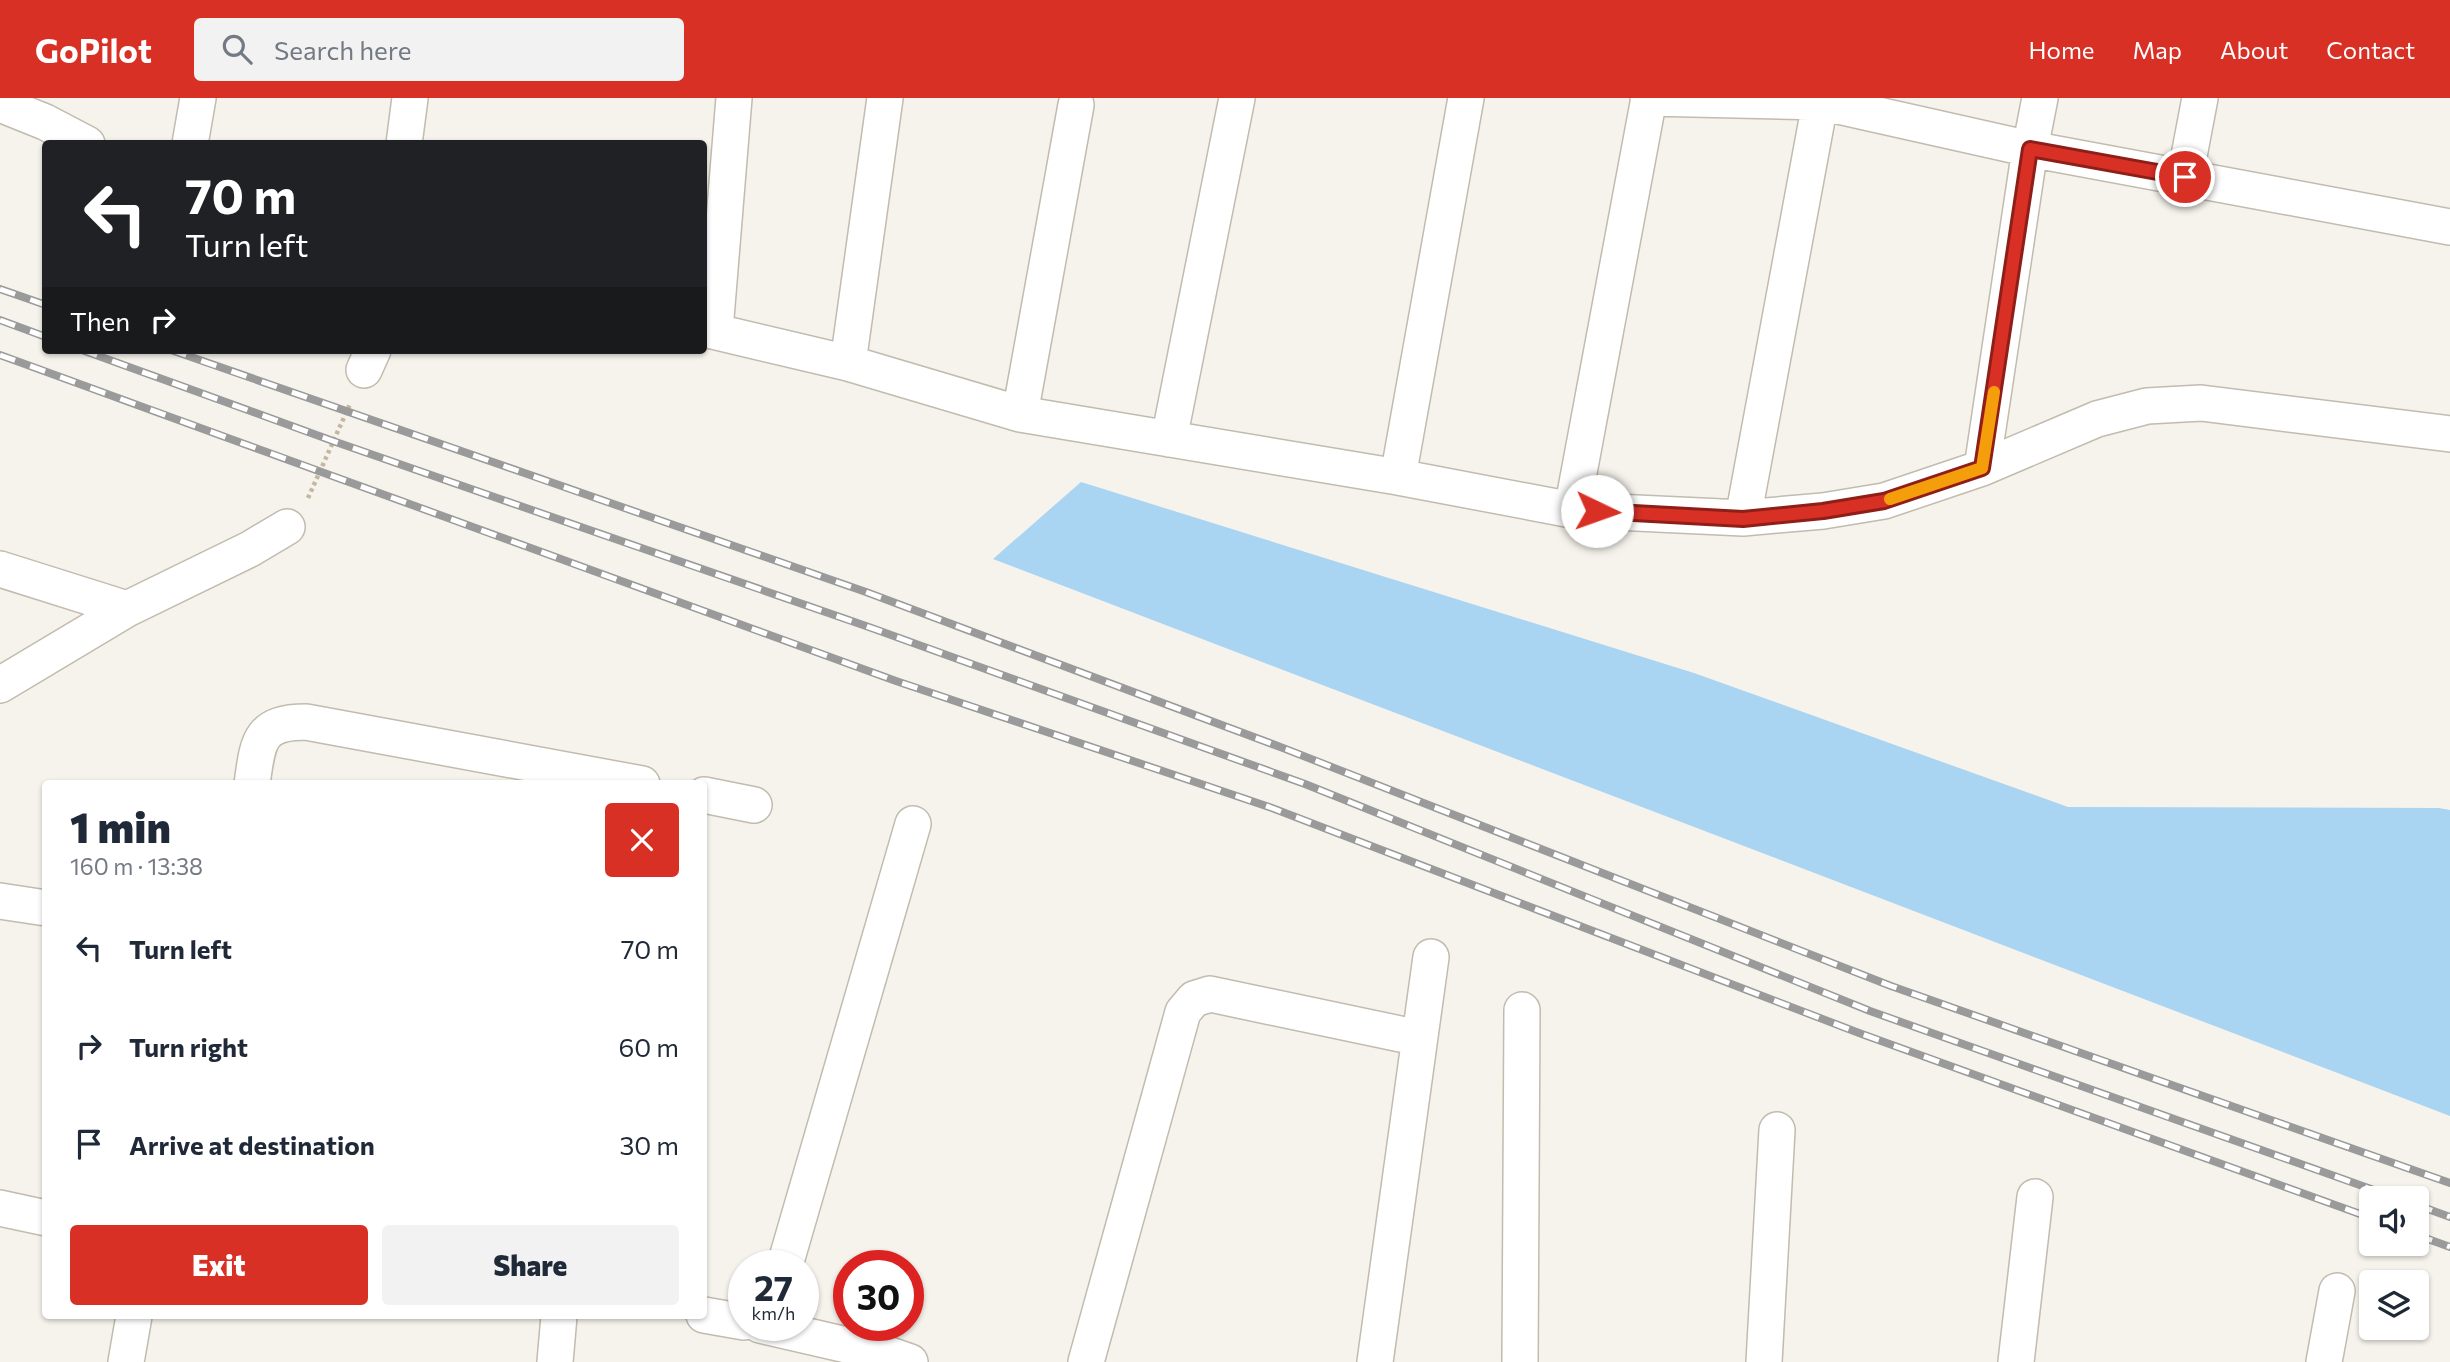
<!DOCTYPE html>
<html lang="en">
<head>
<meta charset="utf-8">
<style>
  :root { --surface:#fff; --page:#f2f2f3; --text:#1f2937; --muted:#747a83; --accent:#d93025 }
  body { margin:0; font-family:Commissioner,sans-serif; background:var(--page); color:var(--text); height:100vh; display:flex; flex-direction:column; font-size:26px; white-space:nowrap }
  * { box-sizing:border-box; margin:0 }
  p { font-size:23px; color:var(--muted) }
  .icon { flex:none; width:38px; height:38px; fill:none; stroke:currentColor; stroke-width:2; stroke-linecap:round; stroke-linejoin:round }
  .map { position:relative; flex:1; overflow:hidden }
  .details { position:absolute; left:42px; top:682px; width:665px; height:539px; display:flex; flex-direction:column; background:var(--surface); border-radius:7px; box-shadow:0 2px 5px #0004 }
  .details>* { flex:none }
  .top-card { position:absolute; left:42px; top:42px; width:665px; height:214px; border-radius:7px; box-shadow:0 2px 5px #0004; background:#202124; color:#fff; overflow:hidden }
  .buttons { position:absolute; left:2359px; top:1088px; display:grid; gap:14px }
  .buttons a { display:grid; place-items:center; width:70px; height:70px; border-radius:7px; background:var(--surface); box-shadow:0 2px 5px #0004; font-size:35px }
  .speed { position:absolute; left:728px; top:1152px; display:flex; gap:14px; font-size:35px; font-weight:700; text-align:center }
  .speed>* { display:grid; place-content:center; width:91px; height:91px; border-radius:50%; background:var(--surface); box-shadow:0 2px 5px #0004; line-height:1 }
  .speed small { font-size:18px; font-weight:400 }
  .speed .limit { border:10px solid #d22; background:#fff; color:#111 }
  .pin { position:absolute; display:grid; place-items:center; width:60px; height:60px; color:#fff; margin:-30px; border:4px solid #fff; border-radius:50%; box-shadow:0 2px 7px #0007 }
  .me { position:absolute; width:77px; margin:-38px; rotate:93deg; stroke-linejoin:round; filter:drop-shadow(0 0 5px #0008) }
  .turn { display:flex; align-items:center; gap:24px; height:147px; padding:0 28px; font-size:32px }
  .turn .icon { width:91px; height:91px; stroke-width:2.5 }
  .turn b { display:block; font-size:49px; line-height:60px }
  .then { display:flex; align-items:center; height:66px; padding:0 28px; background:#0003; gap:14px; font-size:26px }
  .round { display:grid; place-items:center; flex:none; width:74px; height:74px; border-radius:7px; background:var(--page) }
  .summary { display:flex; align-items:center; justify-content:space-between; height:119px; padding:0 28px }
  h1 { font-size:42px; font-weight:800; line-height:52px }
  .primary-button { display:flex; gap:14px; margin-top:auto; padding:14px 28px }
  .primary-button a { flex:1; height:80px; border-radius:7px; background:var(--accent); color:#fff; font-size:28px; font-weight:800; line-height:80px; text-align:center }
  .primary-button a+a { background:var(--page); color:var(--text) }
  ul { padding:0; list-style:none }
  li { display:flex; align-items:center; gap:21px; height:98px; padding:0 28px }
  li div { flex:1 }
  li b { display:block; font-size:26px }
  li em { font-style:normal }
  header { display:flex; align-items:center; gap:42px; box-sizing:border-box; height:98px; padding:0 35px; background:var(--accent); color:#fff }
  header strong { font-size:33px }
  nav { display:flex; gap:38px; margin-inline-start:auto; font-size:24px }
  .search { width:490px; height:63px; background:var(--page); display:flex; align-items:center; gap:18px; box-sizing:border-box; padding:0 24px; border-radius:7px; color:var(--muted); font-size:26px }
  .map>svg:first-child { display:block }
  .water { fill:#a9d4f2 }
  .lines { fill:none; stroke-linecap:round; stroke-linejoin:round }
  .street-casing { stroke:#c2bbae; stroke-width:38 }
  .path { stroke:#c4b79f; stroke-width:4.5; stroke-dasharray:3.5 3.5; stroke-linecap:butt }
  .street { stroke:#fff; stroke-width:35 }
  .rail-casing { stroke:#9a9a9a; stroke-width:8 }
  .rail { stroke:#fff; stroke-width:5; stroke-dasharray:16; stroke-linecap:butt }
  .route-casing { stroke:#8d1f18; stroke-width:18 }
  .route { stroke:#d93025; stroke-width:12 }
  .slow { stroke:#f59e0b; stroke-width:12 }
</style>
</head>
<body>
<header>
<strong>GoPilot</strong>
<div class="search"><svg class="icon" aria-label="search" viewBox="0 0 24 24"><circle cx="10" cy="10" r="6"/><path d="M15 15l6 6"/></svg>Search here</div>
<nav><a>Home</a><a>Map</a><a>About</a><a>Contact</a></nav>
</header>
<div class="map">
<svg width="2450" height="1264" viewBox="0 0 2450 1264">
  <rect width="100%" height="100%" fill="#f6f3ec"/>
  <!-- water -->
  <path class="water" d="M 1081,384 L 1694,575 L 2068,709 L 2439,710 L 2450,712 L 2450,1018 L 993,461 Z"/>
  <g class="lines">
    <!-- street casing -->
    <g class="street-casing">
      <path id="street" d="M 1648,0 L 1820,4 L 2030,51 L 2450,129
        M 0,6 L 45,24 L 87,46
        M 190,46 L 198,0
        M 404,46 L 410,0
        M 2185,79 L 2200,0
        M 704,231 L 848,265 L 1020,316 L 1398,379 L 1572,412 L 1743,420 L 1823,413 L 1884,403 L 1982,370 L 2097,321 L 2147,308 L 2201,305 L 2450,336
        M 715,232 L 734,0
        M 848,265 L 885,0
        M 364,272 L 373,252
        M 1020,316 L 1076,7
        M 1169,341 L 1237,0
        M 1982,370 L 2030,51 L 2040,0
        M 1398,379 L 1466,0
        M 1572,412 L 1649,0
        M 1743,420 L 1821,0
        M 0,471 L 127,511
        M 0,587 L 127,511 L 250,451 L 287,429
        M 252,686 C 258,644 258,624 306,624 L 642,686
        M 704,697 L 754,707
        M 0,803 L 46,810
        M 0,1110 L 46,1120
        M 785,1167 L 913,726
        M 704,1217 L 744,1224
        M 760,1227 L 890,1257 L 910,1264
        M 126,1264 L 134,1218
        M 555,1264 L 559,1218
        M 1086,1264 L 1183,914 L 1194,901 L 1210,896 L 1419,940
        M 1375,1264 L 1431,859
        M 1520,1264 L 1522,912
        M 1764,1264 L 1777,1032
        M 2016,1264 L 2035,1099
        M 2324,1264 L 2337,1193"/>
    </g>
    <!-- path -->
    <path class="path" d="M 308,400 L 350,306"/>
    <!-- street -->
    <use href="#street" class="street"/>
    <!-- rail casing -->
    <g class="rail-casing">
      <path id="rail" d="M 0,191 L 46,207
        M 0,222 L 46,239
        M 82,252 L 333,343 L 866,528 L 1305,686 L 1870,913 L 2399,1101
        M 171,252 L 866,494 L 1283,650 L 1891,888 L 2450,1085
        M 0,257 L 896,583 L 1272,710 L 1859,935 L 2371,1120
        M 2417,1107 L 2450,1119
        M 2417,1137 L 2450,1149"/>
    </g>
    <!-- rail -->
    <use href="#rail" class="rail"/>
  </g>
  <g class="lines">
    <!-- route casing -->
    <g class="route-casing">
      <path id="route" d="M 1597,413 L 1743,421 L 1823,413 L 1884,403 L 1982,370 L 2030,51 L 2185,79"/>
    </g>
    <!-- route -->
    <use href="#route" class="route"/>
    <!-- slow -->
    <path class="slow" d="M 1890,401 L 1982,370 L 1994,294"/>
  </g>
</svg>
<div class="buttons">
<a><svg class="icon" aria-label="sound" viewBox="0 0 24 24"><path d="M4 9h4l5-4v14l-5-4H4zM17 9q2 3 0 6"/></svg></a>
<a><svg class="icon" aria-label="layers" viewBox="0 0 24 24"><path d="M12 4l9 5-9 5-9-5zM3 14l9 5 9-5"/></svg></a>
</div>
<div class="speed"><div>27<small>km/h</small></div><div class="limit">30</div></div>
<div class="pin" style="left:2185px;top:79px;background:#d93025"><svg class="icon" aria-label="arrive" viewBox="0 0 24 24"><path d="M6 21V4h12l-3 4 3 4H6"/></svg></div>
<svg class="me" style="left:1597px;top:413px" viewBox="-20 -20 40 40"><circle r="19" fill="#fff"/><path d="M0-13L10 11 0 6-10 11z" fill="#d93025"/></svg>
<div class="top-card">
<div class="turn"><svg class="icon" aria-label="left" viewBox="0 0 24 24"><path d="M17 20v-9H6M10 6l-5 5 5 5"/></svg><div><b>70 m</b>Turn left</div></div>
<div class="then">Then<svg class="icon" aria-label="right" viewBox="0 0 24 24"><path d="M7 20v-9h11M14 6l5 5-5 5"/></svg></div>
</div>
<section class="details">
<div class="summary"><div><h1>1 min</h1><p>160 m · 13:38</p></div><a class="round" style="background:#d93025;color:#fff"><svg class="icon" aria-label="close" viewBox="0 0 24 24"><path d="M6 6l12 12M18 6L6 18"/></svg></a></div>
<ul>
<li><svg class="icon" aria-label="left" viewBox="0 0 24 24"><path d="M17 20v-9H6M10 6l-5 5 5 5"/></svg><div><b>Turn left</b></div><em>70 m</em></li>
<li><svg class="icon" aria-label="right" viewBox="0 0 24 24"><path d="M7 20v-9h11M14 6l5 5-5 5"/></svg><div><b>Turn right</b></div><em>60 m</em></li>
<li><svg class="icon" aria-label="arrive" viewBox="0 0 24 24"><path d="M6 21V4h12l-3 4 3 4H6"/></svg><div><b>Arrive at destination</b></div><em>30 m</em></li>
</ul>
<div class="primary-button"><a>Exit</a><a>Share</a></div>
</section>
</div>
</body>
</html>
